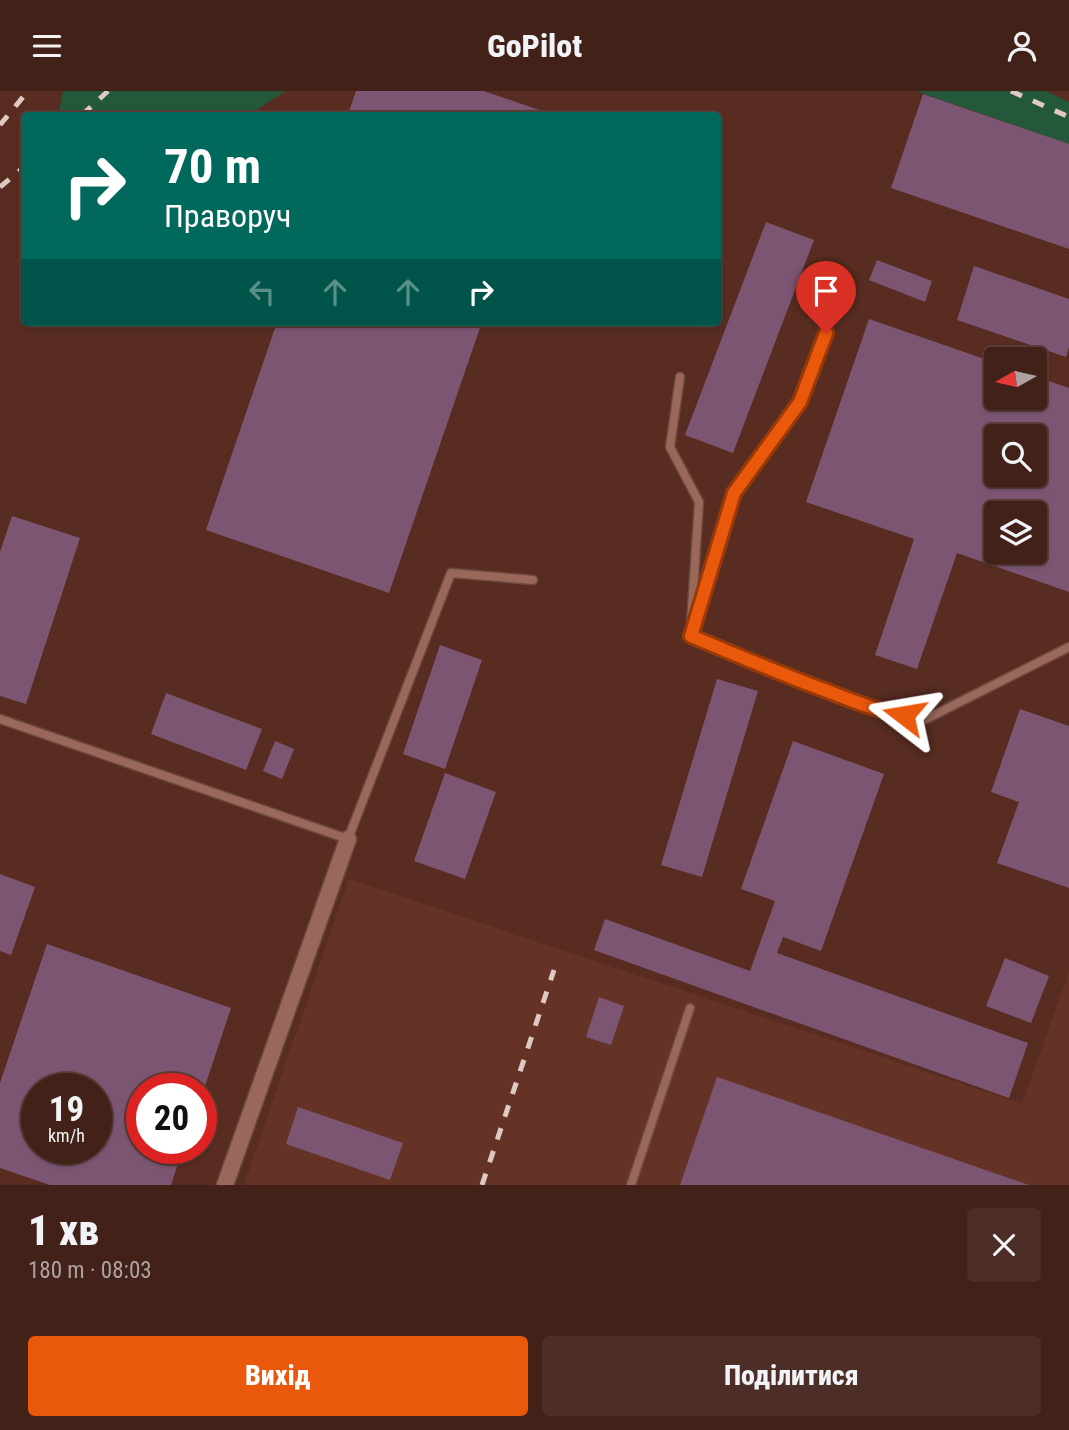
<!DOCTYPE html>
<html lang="uk">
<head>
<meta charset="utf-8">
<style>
  :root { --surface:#422119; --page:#4c2e26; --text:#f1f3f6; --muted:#aea3a2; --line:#5a3e38; --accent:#ea580c }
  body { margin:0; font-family:"Roboto Condensed",sans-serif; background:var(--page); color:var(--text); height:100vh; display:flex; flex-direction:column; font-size:26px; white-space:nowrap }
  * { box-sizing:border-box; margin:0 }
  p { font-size:23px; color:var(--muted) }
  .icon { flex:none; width:38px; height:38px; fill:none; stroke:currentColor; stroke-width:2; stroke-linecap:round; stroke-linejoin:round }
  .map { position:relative; height:1094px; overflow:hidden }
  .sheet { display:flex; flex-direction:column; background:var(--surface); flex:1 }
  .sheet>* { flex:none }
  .banner { position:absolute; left:21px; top:21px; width:700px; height:214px; border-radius:7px; box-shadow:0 2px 5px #0004,0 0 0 2px var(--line); background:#00695c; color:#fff; overflow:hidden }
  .needle { width:46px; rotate:262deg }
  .tools { position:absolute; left:984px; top:256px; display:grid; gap:14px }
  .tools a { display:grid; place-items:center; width:63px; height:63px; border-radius:7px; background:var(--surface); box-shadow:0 2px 5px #0004,0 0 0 2px var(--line); font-size:35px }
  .speed { position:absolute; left:21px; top:982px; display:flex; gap:14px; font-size:35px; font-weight:700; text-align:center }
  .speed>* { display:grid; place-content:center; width:91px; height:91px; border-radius:50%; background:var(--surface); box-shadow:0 2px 5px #0004,0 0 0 2px var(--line); line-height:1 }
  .speed small { font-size:18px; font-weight:400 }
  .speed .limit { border:10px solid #d22; background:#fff; color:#111 }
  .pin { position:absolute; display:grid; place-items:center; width:60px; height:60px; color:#fff; margin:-72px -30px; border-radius:50% 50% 50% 0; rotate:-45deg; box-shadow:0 0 7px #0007 }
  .pin .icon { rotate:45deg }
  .me { position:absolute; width:77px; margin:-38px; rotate:284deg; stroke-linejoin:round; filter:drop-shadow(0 0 5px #0008) }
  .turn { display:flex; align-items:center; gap:24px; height:147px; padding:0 28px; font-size:32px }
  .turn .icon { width:91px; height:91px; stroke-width:2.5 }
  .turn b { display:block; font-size:49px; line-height:60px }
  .lanes { display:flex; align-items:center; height:66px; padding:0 28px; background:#0003; justify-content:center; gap:35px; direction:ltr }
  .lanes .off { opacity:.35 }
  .round { display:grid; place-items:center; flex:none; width:74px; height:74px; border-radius:7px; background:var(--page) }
  .head { display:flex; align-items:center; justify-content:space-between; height:119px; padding:0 28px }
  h1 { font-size:42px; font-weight:800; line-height:52px }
  .primary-button { display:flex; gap:14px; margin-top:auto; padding:14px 28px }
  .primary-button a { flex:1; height:80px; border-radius:7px; background:var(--accent); color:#fff; font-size:28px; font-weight:800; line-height:80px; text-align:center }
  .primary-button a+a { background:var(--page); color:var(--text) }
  header { display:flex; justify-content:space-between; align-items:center; height:91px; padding:0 28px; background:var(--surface); font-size:32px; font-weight:800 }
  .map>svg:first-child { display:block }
  .built { fill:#653325 }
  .green { fill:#23583a }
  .building { fill:#7c5573; fill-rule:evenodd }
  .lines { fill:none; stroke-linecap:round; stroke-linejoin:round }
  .lane-casing { stroke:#6b473e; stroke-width:11 }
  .street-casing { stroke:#6b473e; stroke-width:19 }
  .lane { stroke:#9a685a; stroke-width:8 }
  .street { stroke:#9a685a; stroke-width:16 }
  .rail { stroke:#dfc9c3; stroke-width:5; stroke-dasharray:12 12; stroke-linecap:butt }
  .route-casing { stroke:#983908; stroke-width:18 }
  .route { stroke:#ea580c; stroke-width:12 }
</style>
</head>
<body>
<header><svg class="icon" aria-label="menu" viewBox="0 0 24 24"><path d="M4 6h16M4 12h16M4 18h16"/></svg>GoPilot<svg class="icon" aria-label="person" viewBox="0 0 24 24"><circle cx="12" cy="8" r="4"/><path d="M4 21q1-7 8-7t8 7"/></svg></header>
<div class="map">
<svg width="1069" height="1094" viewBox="0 0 1069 1094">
  <rect width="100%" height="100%" fill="#582c21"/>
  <!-- built -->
  <path class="built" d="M 349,788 L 1022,1013 L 1069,881 L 1069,1094 L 244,1094 Z"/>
  <!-- green -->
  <path class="green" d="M 63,0 L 286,0 L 248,24 L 58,24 Z
    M 916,0 L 1046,0 L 1069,11 L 1069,53 Z"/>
  <!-- building -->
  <path class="building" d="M 356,0 L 484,0 L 554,24 L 348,24 Z
    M 923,3 L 1069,53 L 1069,158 L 891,97 Z
    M 766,131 L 814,149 L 733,362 L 685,344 Z
    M 877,169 L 932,190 L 925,211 L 869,189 Z
    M 974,175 L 1069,208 L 1069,256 L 1066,266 L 957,229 Z
    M 869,228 L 996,272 L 996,306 L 1034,306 L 1034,285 L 1069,297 L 1069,501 L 957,462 L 917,578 L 875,564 L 914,448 L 806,411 ZM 996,345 L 1034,345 L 1034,383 L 996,383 ZM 996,422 L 1034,422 L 1034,460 L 996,460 Z
    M 277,231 L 482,231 L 389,502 L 206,439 Z
    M 12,425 L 80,447 L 26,613 L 0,605 L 0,461 Z
    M 440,554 L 482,569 L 445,678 L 403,663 Z
    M 717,588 L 758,600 L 702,786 L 661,774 Z
    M 166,602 L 262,638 L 246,679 L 151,643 Z
    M 1020,618 L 1069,635 L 1069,797 L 997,772 L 1019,711 L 991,701 Z
    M 275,650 L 294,658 L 282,688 L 263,680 Z
    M 793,650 L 884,683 L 821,860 L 783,846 L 777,862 L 1028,952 L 1009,1007 L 594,859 L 605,828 L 750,880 L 775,810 L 741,798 Z
    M 445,682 L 496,701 L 465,788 L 414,770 Z
    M 0,783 L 35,796 L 11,864 L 0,860 Z
    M 47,853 L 231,917 L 202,1004 L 201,998 L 142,998 L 142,1057 L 183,1057 L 171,1094 L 50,1094 L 0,1077 L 0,992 ZM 37,998 L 96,998 L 96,1057 L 37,1057 Z
    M 1005,867 L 1049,885 L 1031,932 L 986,915 Z
    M 599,906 L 624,915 L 611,954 L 586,946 Z
    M 717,986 L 1029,1094 L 680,1094 Z
    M 298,1016 L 403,1052 L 390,1089 L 286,1053 Z"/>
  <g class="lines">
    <!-- lane casing -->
    <g class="lane-casing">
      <path id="lane" d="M 826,242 L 800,311 L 734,402 L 691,545 L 765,577 L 883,621 L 926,628 L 1069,556
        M 680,286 L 670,356 L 699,411 L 691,532
        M 0,628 L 348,748 L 451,482 L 533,489
        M 631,1094 L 690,917"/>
    </g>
    <!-- street casing -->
    <g class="street-casing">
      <path id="street" d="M 225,1094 L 348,748"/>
    </g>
    <!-- lane -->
    <use href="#lane" class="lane"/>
    <!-- street -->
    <use href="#street" class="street"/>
    <!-- rail -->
    <path class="rail" d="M 1011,0 L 1069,26
      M 82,24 L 108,0
      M 0,34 L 28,0
      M 0,96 L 24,76
      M 482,1094 L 554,879"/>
  </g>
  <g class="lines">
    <!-- route casing -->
    <g class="route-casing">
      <path id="route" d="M 826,242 L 800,311 L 734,402 L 691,545 C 736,564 781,583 827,600 C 853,610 877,620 904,624"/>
    </g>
    <!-- route -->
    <use href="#route" class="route"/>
  </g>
</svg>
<div class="tools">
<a><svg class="needle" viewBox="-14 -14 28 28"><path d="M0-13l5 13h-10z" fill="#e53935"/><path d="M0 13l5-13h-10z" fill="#aea3a2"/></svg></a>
<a><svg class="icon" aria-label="search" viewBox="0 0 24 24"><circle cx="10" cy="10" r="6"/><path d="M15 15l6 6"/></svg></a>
<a><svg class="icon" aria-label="layers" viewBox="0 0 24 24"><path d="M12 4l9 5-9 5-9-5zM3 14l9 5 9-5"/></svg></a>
</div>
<div class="speed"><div>19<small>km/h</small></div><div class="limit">20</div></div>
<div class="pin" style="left:826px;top:242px;background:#d93025"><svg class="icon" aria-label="arrive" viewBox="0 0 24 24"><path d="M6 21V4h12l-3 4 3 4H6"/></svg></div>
<svg class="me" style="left:904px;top:624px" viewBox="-20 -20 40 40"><path d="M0-17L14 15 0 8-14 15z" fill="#ea580c" stroke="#fff" stroke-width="4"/></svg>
<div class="banner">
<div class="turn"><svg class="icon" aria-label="right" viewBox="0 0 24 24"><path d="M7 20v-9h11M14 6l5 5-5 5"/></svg><div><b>70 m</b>Праворуч</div></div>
<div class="lanes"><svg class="icon off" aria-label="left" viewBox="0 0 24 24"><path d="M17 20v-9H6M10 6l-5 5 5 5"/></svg><svg class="icon off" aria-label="ahead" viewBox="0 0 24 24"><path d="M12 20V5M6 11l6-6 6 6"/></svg><svg class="icon off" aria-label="ahead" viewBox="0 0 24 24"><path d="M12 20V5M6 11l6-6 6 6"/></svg><svg class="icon" aria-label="right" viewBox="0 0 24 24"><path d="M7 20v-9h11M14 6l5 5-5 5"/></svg></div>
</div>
</div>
<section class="sheet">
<div class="head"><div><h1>1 хв</h1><p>180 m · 08:03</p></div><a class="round"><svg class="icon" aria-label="close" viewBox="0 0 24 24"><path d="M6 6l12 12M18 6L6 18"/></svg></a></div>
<div class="primary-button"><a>Вихід</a><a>Поділитися</a></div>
</section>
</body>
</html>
